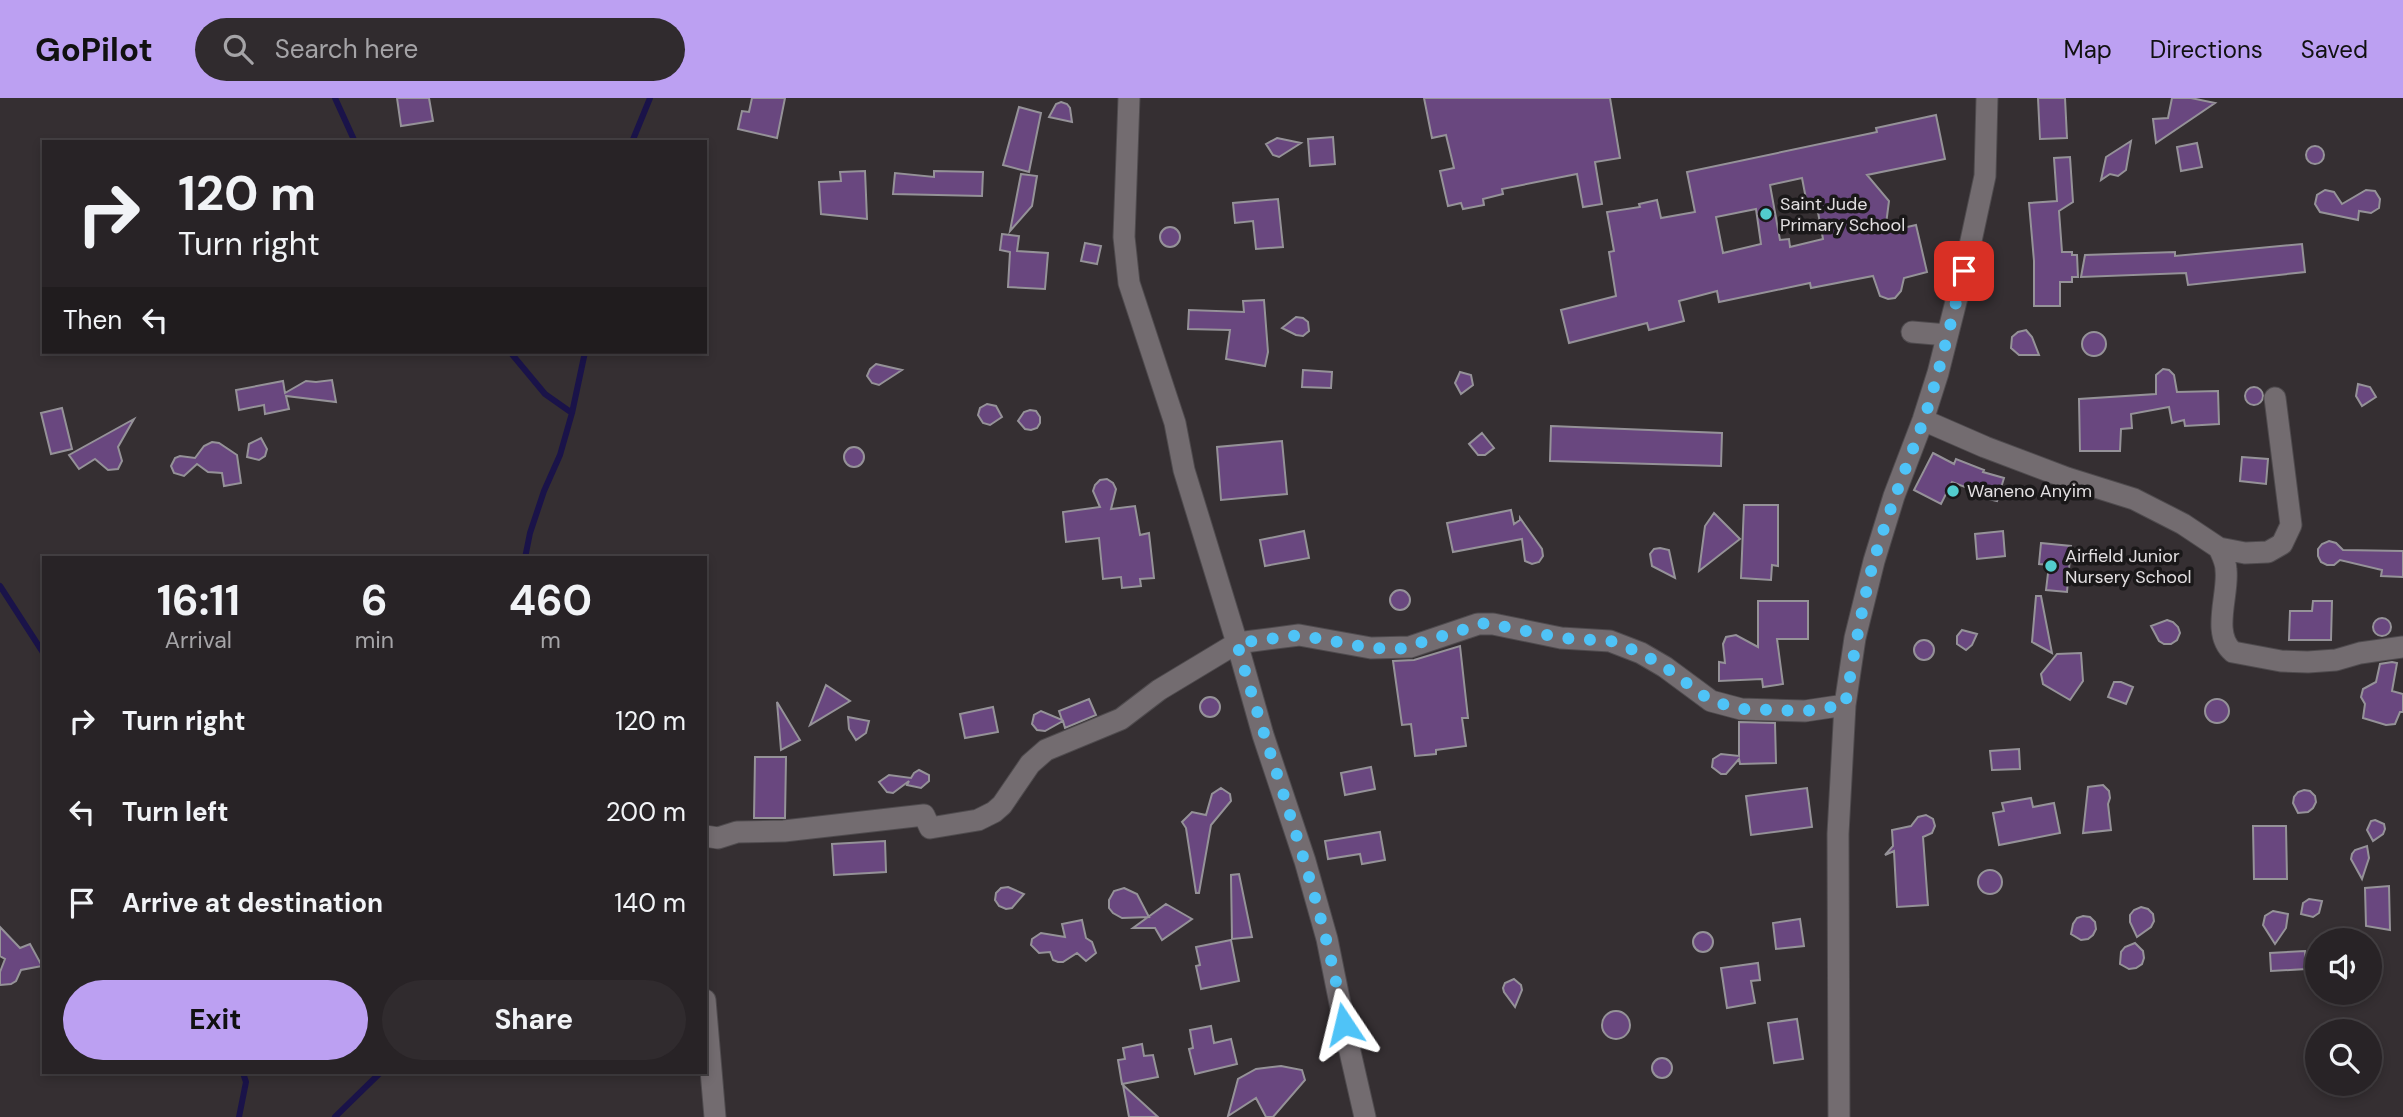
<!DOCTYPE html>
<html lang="en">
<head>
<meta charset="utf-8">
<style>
  :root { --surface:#282326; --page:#302b2e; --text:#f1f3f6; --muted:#a5a4a7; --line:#444043; --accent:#bca0f2 }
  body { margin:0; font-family:"DM Sans",sans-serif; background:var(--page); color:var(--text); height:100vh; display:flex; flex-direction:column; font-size:26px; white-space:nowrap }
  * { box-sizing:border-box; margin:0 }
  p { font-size:23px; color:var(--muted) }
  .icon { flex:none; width:38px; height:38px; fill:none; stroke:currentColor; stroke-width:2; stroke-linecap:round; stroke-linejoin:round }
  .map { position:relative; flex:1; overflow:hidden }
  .side { position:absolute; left:42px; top:458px; width:665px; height:518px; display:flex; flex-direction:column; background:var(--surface); border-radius:0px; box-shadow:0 4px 10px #0003,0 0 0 2px var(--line) }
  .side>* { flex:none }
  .banner { position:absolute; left:42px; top:42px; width:665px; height:214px; border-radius:0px; box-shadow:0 4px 10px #0003,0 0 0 2px var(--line); background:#282326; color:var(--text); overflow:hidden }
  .buttons { position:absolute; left:2305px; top:830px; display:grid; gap:14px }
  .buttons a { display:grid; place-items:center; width:77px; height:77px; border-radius:50%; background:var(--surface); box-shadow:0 4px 10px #0003,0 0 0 2px var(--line); font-size:35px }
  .pin { position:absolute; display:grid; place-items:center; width:60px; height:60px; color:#fff; margin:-30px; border-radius:14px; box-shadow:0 4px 10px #0006 }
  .me { position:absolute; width:77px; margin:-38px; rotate:350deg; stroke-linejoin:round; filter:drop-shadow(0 0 5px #0008) }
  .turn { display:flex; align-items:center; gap:24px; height:147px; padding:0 21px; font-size:32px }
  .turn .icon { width:91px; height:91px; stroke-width:2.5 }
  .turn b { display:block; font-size:49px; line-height:60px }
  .then { display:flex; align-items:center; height:66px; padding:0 21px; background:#0003; gap:14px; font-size:26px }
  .eta { display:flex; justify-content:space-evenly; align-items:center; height:119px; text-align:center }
  .eta b { font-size:42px; font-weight:700; line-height:49px }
  .action { display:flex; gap:14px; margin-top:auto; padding:14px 21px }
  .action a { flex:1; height:80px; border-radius:42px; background:var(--accent); color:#111; font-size:28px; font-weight:700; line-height:80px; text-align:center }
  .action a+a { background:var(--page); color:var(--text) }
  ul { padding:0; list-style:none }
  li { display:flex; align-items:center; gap:21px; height:91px; padding:0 21px }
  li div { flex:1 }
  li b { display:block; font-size:26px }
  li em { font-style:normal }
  header { display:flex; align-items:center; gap:42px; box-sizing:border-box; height:98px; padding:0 35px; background:var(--accent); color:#111 }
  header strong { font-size:33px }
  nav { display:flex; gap:38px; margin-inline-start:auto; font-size:24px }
  .search { width:490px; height:63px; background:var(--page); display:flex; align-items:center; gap:18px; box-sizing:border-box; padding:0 24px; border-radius:38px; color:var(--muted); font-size:26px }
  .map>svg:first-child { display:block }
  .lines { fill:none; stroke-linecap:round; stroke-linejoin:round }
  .stream { stroke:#1a1349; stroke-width:6 }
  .building { fill:#69477f; stroke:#959298; stroke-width:2; fill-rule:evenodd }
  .minor-casing { stroke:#4f4b4e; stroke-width:23 }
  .minor { stroke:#736c70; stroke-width:21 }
  .route { stroke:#4fc3f7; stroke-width:12; stroke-dasharray:0 21.6 }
  .poi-dot { fill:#52cdce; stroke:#1a1819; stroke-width:2.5 }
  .labels { text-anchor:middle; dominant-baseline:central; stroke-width:7; stroke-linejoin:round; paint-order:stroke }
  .poi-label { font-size:18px; fill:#e2dfe1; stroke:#1a1819; text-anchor:start }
</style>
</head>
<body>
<header>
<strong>GoPilot</strong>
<div class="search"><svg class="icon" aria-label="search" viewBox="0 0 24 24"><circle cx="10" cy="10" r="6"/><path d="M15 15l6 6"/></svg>Search here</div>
<nav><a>Map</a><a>Directions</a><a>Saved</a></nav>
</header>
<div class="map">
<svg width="2403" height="1019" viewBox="0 0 2403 1019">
  <rect width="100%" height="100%" fill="#352f32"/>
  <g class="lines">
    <!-- stream -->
    <path class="stream" d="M 335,0 L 355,44
      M 632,44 L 650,0
      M 510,254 L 545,296 L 572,315
      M 525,460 L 530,435 L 544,393 L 560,357 L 572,315 L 585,254
      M 0,488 L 44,556
      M 239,1019 L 246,984 L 243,975
      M 335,1019 L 380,975"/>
  </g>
  <!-- building -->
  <path class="building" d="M 397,0 L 429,0 L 433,23 L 401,28 Z
    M 752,0 L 785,0 L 777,40 L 738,31 L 742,13 L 749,14 Z
    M 1424,0 L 1610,0 L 1620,60 L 1595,64 L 1602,106 L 1583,109 L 1577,76 L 1502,91 L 1503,96 L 1483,101 L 1484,107 L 1463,111 L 1461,105 L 1448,108 L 1440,73 L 1454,70 L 1446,37 L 1432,40 Z
    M 2038,0 L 2065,0 L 2067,40 L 2040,41 Z
    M 2172,0 L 2191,0 L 2215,5 L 2156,45 L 2153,21 L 2168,20 Z
    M 1061,4 L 1067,6 L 1070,10 L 1072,24 L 1049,19 L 1056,6 Z
    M 1019,9 L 1041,15 L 1029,74 L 1003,67 Z
    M 1936,17 L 1945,61 L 1867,77 L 1889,103 L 1885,134 L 1916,127 L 1927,174 L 1904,180 L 1901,193 L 1895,200 L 1888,201 L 1880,198 L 1873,178 L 1811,190 L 1810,185 L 1719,204 L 1717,193 L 1679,203 L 1684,223 L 1649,232 L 1647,225 L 1569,245 L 1561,212 L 1616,198 L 1609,154 L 1614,153 L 1607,114 L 1640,109 L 1639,106 L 1657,102 L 1661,120 L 1695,114 L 1687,74 L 1877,34 L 1876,30 ZM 1802,80 L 1808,111 L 1817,109 L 1823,141 L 1790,149 L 1789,141 L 1780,142 L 1770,87 ZM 1756,111 L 1761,146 L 1723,155 L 1716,119 Z
    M 1333,39 L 1335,66 L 1310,68 L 1308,41 Z
    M 1277,40 L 1301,45 L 1279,59 L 1273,57 L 1266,46 Z
    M 2131,43 L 2126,72 L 2118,78 L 2110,76 L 2101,82 L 2106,59 Z
    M 2197,45 L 2202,69 L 2181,73 L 2177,49 Z
    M2306 57a9 9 0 1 1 18 0a9 9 0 1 1-18 0Z
    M 2070,59 L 2073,104 L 2059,113 L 2062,154 L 2072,154 L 2072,157 L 2077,157 L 2078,179 L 2072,179 L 2072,184 L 2060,184 L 2060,208 L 2034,208 L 2034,163 L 2029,105 L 2057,103 L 2054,60 Z
    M 865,73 L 867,121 L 821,116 L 819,84 L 841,83 L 840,74 Z
    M 934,73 L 983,74 L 982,98 L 893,96 L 895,75 L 934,79 Z
    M 1021,76 L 1037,78 L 1032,108 L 1010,133 Z
    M 2325,92 L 2334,94 L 2342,106 L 2366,92 L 2375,93 L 2380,101 L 2379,110 L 2371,115 L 2359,113 L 2358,122 L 2320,114 L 2315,106 L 2317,97 Z
    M 1278,101 L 1283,149 L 1256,151 L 1253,123 L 1235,125 L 1233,105 Z
    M1160 139a10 10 0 1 1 20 0a10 10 0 1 1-20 0Z
    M 1002,136 L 1019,138 L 1017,153 L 1048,155 L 1045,191 L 1008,189 L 1010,154 L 1000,152 Z
    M 1085,145 L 1101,148 L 1097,166 L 1081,163 Z
    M 2302,146 L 2305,174 L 2188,187 L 2186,175 L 2081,179 L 2085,157 L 2175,154 L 2175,158 Z
    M 1264,202 L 1268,254 L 1265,268 L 1226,261 L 1230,232 L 1188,231 L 1189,212 L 1244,214 L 1243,203 Z
    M 1296,219 L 1303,220 L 1308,224 L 1309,233 L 1303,238 L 1296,237 L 1282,230 Z
    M 2026,232 L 2032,239 L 2039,257 L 2019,257 L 2011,250 L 2012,239 L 2018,234 Z
    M2082 246a12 12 0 1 1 24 0a12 12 0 1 1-24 0Z
    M 876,266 L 902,272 L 879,287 L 872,285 L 867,278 L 870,271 Z
    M 2163,271 L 2169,272 L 2174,277 L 2177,294 L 2218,293 L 2219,326 L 2185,328 L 2184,322 L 2172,325 L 2169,309 L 2131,316 L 2132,330 L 2121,331 L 2120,353 L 2080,353 L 2079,301 L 2156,296 L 2156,277 Z
    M 1303,272 L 1332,274 L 1331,290 L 1302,289 Z
    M 1460,274 L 1471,277 L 1473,287 L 1461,296 L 1455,285 Z
    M 332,282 L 336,304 L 286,298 L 289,311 L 265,316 L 264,307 L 239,312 L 236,292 L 283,283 L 285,295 L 306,283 L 316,284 Z
    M 2358,286 L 2370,289 L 2376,299 L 2362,308 L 2356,298 Z
    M2245 298a9 9 0 1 1 18 0a9 9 0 1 1-18 0Z
    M 987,306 L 996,308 L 1002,319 L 990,327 L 983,325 L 978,317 L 980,310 Z
    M 62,310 L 72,351 L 51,356 L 41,315 Z
    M 1030,312 L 1036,313 L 1040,319 L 1040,325 L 1037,330 L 1031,332 L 1025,331 L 1018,323 L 1024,314 Z
    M 134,321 L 118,349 L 122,363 L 118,371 L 108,372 L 95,361 L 79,371 L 69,357 Z
    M 1551,328 L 1722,335 L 1721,368 L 1550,363 Z
    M 1482,335 L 1494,350 L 1485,357 L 1478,357 L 1469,346 Z
    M 261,340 L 267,351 L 265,358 L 259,362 L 247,359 L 249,346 Z
    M 1282,343 L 1287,396 L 1221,402 L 1217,349 Z
    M 212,344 L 219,345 L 237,357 L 241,385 L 224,388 L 222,375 L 208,374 L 197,366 L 184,378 L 174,375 L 171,368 L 175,360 L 180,358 L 195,360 L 204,348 Z
    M844 359a10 10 0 1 1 20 0a10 10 0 1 1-20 0Z
    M 1933,355 L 1954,366 L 1956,361 L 1984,372 L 1983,374 L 2004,380 L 1997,403 L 1980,399 L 1981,395 L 1952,384 L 1941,406 L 1914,392 Z
    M 2242,359 L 2268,361 L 2266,386 L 2240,383 Z
    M 1107,381 L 1113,385 L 1116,391 L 1111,411 L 1135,408 L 1140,437 L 1149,435 L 1154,480 L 1140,481 L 1141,488 L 1122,490 L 1121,479 L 1103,481 L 1099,440 L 1066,444 L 1063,414 L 1100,409 L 1093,393 L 1095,387 L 1100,382 Z
    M 1744,407 L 1778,407 L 1778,468 L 1772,467 L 1771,482 L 1741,480 Z
    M 1511,412 L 1514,426 L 1520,422 L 1520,420 L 1542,451 L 1543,458 L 1539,464 L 1532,466 L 1525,463 L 1522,441 L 1453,454 L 1447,425 Z
    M 1714,415 L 1740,441 L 1699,473 L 1705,428 Z
    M 1304,433 L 1309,460 L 1265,468 L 1260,442 Z
    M 2003,433 L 2005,458 L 1977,461 L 1975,436 Z
    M 2329,443 L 2336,445 L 2343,452 L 2403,453 L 2403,479 L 2381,478 L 2382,472 L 2340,462 L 2334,467 L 2327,467 L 2321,464 L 2318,458 L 2318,451 L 2322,446 Z
    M 2041,445 L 2071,448 L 2067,494 L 2046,492 L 2049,467 L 2039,466 Z
    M 1660,450 L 1669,452 L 1675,480 L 1652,468 L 1650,456 L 1654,451 Z
    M1390 502a10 10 0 1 1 20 0a10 10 0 1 1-20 0Z
    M 2036,498 L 2041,498 L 2052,555 L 2032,544 Z
    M 1758,503 L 1808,503 L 1808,541 L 1777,541 L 1783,586 L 1763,589 L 1762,581 L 1719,583 L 1719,564 L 1725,565 L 1723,546 L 1726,539 L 1736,537 L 1758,549 Z
    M 2313,503 L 2332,503 L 2331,542 L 2289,542 L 2290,513 L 2312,513 Z
    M2373 529a9 9 0 1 1 18 0a9 9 0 1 1-18 0Z
    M 2167,522 L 2173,524 L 2178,529 L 2180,535 L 2177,542 L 2171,546 L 2164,546 L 2159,543 L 2151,528 Z
    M 1962,532 L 1977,536 L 1972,547 L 1966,552 L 1957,546 L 1957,538 Z
    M1914 552a10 10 0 1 1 20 0a10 10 0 1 1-20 0Z
    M 1460,548 L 1468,620 L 1462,620 L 1466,648 L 1436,652 L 1436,656 L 1415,658 L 1411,626 L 1402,627 L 1393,563 L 1414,562 Z
    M 2081,555 L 2083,583 L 2070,602 L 2043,586 L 2041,576 L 2057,556 Z
    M 2392,564 L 2397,565 L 2392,593 L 2403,596 L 2403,614 L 2400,614 L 2395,626 L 2386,627 L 2363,620 L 2365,606 L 2361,599 L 2363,591 L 2376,584 L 2380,566 Z
    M 2114,584 L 2121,584 L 2133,589 L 2126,606 L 2108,599 Z
    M 826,587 L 850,603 L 810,627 Z
    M1200 609a10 10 0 1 1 20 0a10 10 0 1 1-20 0Z
    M 1089,601 L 1096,617 L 1065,630 L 1063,623 L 1045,633 L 1037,632 L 1032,626 L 1034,617 L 1041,613 L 1062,622 L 1059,613 Z
    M2205 613a12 12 0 1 1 24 0a12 12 0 1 1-24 0Z
    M 777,604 L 800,642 L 781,652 Z
    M 993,609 L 998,634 L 965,640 L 960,616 Z
    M 848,619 L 869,623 L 866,635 L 856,642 L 849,631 Z
    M 1739,624 L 1775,625 L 1776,665 L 1740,666 L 1739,661 L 1726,676 L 1721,676 L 1712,669 L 1713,661 L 1721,656 L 1739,658 Z
    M 2019,651 L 2020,671 L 1992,672 L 1990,653 Z
    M 755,659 L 786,659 L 785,720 L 754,720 Z
    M 1371,669 L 1375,691 L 1345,697 L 1341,675 Z
    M 919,672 L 929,677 L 929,683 L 921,690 L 907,687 L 909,683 L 893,695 L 887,694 L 879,684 L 889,677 L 911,680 L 914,675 Z
    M 2103,687 L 2109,693 L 2110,700 L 2108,706 L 2111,732 L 2083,735 L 2088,689 Z
    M 1221,690 L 1230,696 L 1231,703 L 1211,727 L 1199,795 L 1196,795 L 1186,730 L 1182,724 L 1192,714 L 1206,717 L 1212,696 Z
    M 1807,690 L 1812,729 L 1751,737 L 1746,698 Z
    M 2304,692 L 2310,693 L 2315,698 L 2316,704 L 2313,710 L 2308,714 L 2298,715 L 2293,705 L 2294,699 L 2298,694 Z
    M 2031,700 L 2033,709 L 2054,705 L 2060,735 L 1999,747 L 1993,715 L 2004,713 L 2002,705 Z
    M 1926,717 L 1933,721 L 1935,728 L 1932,735 L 1923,739 L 1928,807 L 1897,809 L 1894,753 L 1885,757 L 1893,748 L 1892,732 L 1911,728 L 1918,719 Z
    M 2375,722 L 2384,726 L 2385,731 L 2383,736 L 2373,743 L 2367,732 L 2371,723 Z
    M 2253,728 L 2286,728 L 2287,781 L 2254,781 Z
    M 1380,734 L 1385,762 L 1362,766 L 1360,756 L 1328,761 L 1325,743 Z
    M 885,743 L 886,774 L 834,777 L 832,746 Z
    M 2367,748 L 2369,760 L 2362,781 L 2351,761 L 2352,756 L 2355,752 Z
    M1978 784a12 12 0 1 1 24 0a12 12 0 1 1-24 0Z
    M 1239,776 L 1252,839 L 1232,841 L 1231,777 Z
    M 2389,788 L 2390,832 L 2366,828 L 2365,790 Z
    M 1008,789 L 1024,796 L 1012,810 L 1006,811 L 999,808 L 995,802 L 996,795 L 1001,790 Z
    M 1124,790 L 1137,796 L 1149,819 L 1122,820 L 1113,815 L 1109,810 L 1109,802 L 1114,793 Z
    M 2309,801 L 2322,803 L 2319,815 L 2313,819 L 2301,816 L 2303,805 Z
    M 1166,806 L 1192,821 L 1162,842 L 1155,830 L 1133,830 Z
    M 2141,809 L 2148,811 L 2153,816 L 2154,823 L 2151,829 L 2137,839 L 2130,824 L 2130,817 L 2134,812 Z
    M 2273,813 L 2288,816 L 2286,830 L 2275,846 L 2263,827 L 2265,818 Z
    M 2083,818 L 2090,819 L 2095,824 L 2096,831 L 2093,837 L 2088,841 L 2081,842 L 2071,836 L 2073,826 L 2077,820 Z
    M 1800,821 L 1804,848 L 1776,851 L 1773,825 Z
    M 1082,822 L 1086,840 L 1092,844 L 1096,855 L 1086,863 L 1077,855 L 1063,864 L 1058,864 L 1053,862 L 1050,854 L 1039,855 L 1031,847 L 1032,841 L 1041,835 L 1065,839 L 1062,826 Z
    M 0,829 L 20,850 L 30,846 L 42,868 L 21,872 L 16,883 L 11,886 L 0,887 L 0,874 L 5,861 L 0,858 Z
    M1693 844a10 10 0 1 1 20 0a10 10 0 1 1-20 0Z
    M 1231,842 L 1239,883 L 1201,891 L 1196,868 L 1200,867 L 1196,849 Z
    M 2135,845 L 2143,853 L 2144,860 L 2142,866 L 2136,870 L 2129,871 L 2120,866 L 2121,854 L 2125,849 Z
    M 2305,853 L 2306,871 L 2271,873 L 2270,855 Z
    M 1758,865 L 1760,882 L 1751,883 L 1755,905 L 1727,910 L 1721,870 Z
    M 1514,881 L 1521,887 L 1522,892 L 1515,909 L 1504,894 L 1503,890 L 1505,885 Z
    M1602 927a14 14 0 1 1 28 0a14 14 0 1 1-28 0Z
    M 1797,921 L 1803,961 L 1774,965 L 1768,925 Z
    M 1211,928 L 1214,945 L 1231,941 L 1237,966 L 1195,976 L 1189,951 L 1193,950 L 1190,932 Z
    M 1142,946 L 1144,958 L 1153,957 L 1158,979 L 1122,986 L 1118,962 L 1125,961 L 1123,950 Z
    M1652 970a10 10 0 1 1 20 0a10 10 0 1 1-20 0Z
    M 1281,968 L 1302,972 L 1305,982 L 1273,1019 L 1266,1019 L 1256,1000 L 1228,1018 L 1238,981 L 1256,971 Z
    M 1123,987 L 1158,1019 L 1129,1019 Z"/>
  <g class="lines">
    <!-- minor casing -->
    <g class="minor-casing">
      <path id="minor" d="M 1129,0 L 1124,139 L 1129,185 L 1175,325 L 1184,372 L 1237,545 L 1263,637 L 1305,763 L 1327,841 L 1348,945 L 1365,1019
        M 1912,234 L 1947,237
        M 1923,322 L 1985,349 L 2067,380 L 2134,401 L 2183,426 L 2219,450 L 2245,455 L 2268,454 L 2282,446 L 2291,427 L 2275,300
        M 2219,450 C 2222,457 2226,464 2226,472 C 2229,496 2211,536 2233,554 L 2281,563 L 2308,564 L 2336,562 L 2360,555 L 2403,549
        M 705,738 L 718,740 L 737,734 L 784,733 L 924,717 L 930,730 L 978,722 L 994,714 L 1002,707 L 1030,666 L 1046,652 L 1121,621 L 1159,592 L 1237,545 L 1299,537 L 1371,550 L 1410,549 L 1478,526 L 1493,526 L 1561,540 L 1610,543 L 1641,555 L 1665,569 L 1711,603 L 1741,611 L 1805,613 L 1845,607
        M 705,902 L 715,1019
        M 1839,1019 L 1838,736 L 1845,607 L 1855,540 L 1874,463 L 1894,398 L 1923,322 L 1938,275 L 1969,152 L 1985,78 L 1987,0"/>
    </g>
    <!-- minor -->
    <use href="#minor" class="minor"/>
  </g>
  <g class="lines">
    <!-- route -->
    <path class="route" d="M 1344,926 C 1322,795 1272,672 1237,545 L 1299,537 L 1371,550 L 1399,551 L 1485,525 L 1562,540 L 1611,543 L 1641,555 L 1665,569 L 1711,603 L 1741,611 L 1805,613 L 1845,607 C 1854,559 1861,510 1874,462 C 1888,414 1907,368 1924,321 C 1940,273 1951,222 1964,173"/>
  </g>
  <!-- markers -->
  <g class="poi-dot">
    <circle cx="1766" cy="116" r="7"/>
    <circle cx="1953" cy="393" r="7"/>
    <circle cx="2051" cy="468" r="7"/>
  </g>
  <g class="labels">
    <!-- poi labels -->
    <g class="poi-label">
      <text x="1780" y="106">Saint Jude<tspan x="1780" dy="21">Primary School</tspan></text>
      <text x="1967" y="393">Waneno Anyim</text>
      <text x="2065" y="458">Airfield Junior<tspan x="2065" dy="21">Nursery School</tspan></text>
    </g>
  </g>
</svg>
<div class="buttons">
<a><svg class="icon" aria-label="sound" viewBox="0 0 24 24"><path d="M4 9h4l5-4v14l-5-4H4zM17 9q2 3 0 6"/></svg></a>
<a><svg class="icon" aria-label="search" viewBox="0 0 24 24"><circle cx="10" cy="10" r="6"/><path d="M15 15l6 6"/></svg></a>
</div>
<div class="pin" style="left:1964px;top:173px;background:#d93025"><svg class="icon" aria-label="arrive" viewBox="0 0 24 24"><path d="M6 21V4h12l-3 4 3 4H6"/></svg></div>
<svg class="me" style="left:1344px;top:926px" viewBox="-20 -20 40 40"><path d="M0-17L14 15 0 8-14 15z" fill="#4fc3f7" stroke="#fff" stroke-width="4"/></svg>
<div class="banner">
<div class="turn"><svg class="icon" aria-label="right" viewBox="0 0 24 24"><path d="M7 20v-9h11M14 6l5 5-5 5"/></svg><div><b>120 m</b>Turn right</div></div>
<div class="then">Then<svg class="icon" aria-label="left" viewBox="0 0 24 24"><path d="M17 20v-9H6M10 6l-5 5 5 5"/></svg></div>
</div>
<section class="side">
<div class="eta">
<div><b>16:11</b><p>Arrival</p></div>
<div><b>6</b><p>min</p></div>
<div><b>460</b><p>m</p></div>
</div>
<ul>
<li><svg class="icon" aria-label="right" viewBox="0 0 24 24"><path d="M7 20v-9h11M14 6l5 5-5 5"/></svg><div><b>Turn right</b></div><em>120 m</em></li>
<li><svg class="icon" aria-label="left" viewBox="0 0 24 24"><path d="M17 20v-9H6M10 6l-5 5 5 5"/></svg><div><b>Turn left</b></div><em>200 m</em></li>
<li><svg class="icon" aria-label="arrive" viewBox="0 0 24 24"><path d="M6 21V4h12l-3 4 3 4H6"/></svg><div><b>Arrive at destination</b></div><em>140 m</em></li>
</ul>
<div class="action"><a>Exit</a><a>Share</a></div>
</section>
</div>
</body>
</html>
